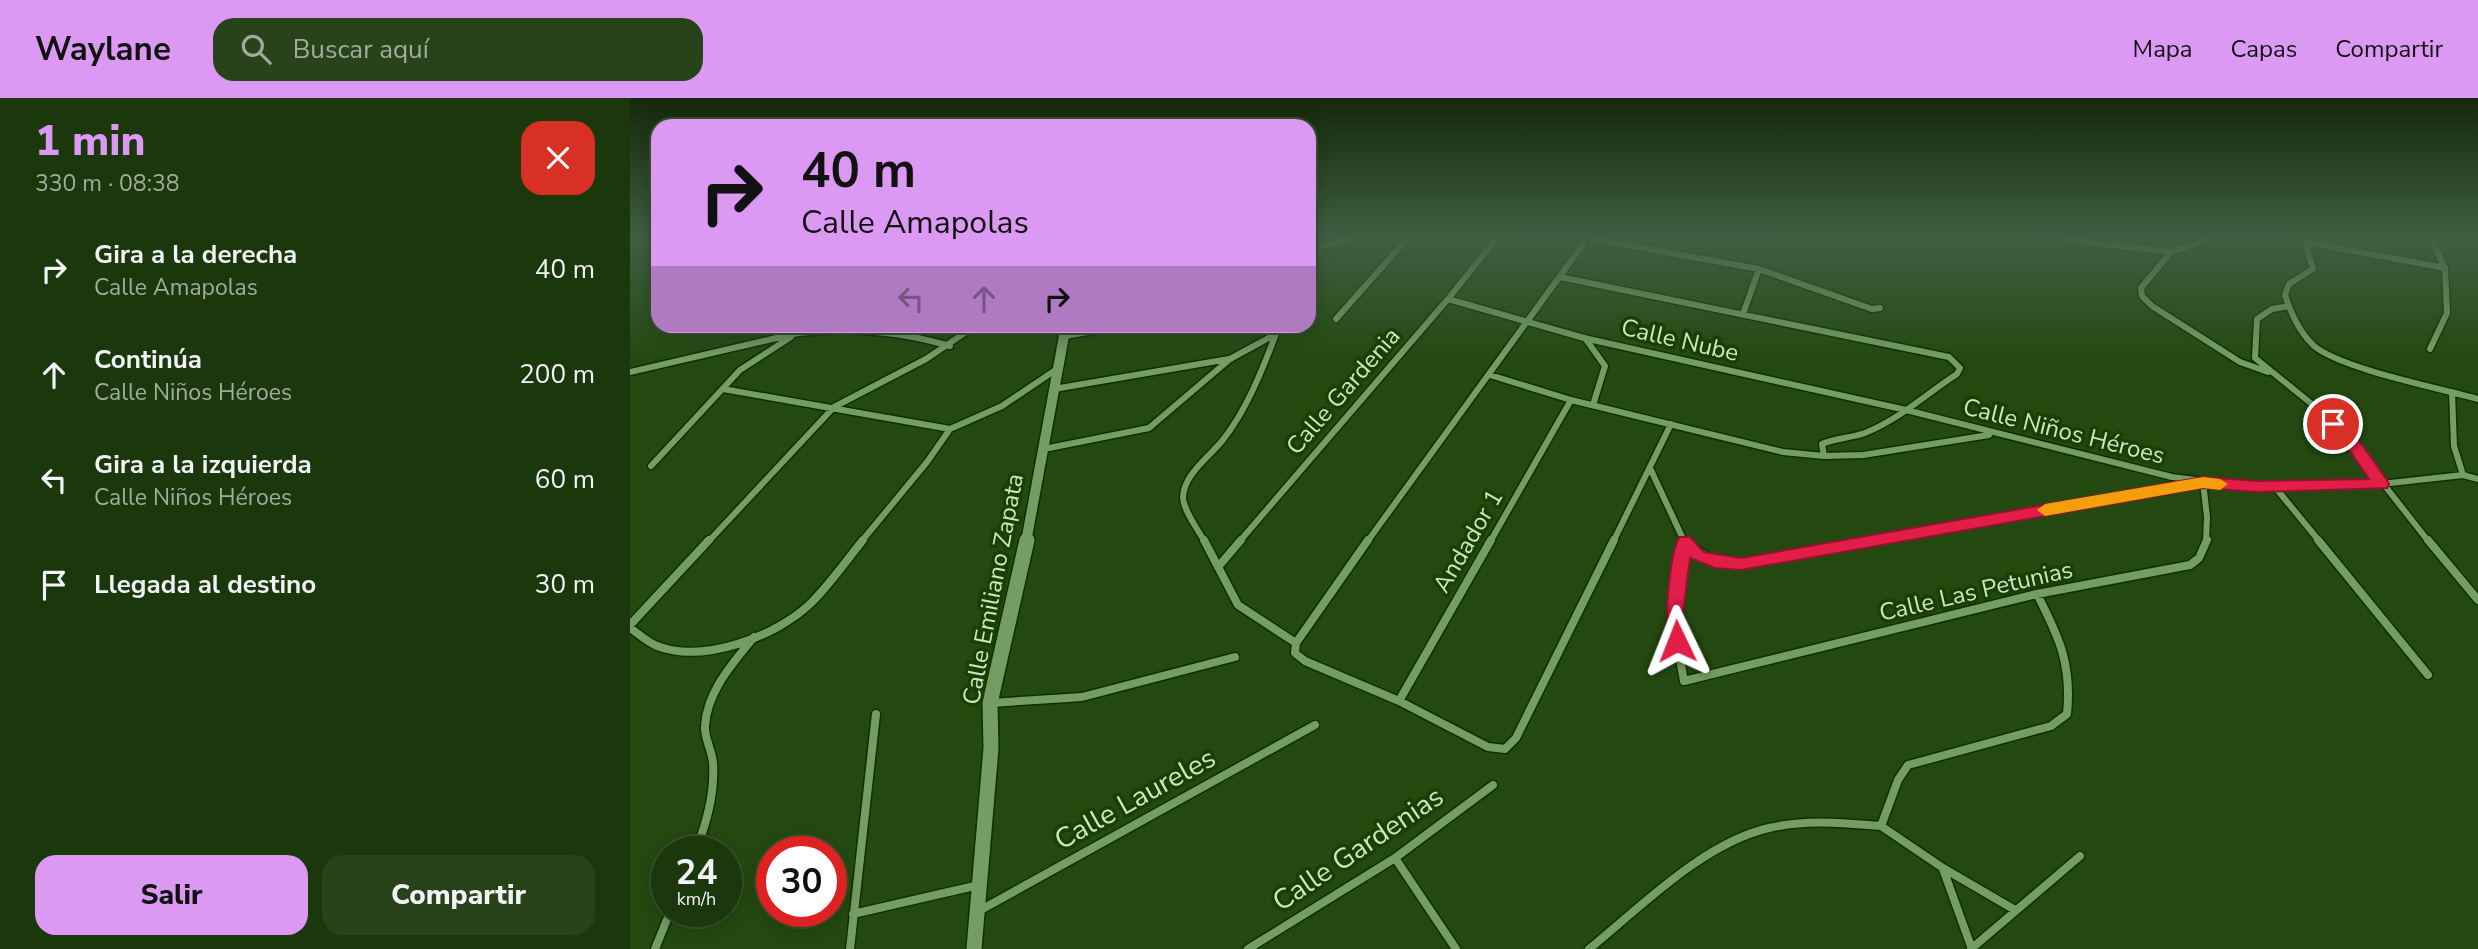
<!DOCTYPE html>
<html lang="es">
<head>
<meta charset="utf-8">
<style>
  :root { --surface:#1b370c; --page:#28421a; --text:#f1f3f6; --muted:#a0ac9d; --line:#39512d; --accent:#dc99f4 }
  body { margin:0; font-family:"Nunito Sans",sans-serif; background:var(--page); color:var(--text); height:100vh; display:flex; flex-direction:column; font-size:26px; white-space:nowrap }
  * { box-sizing:border-box; margin:0 }
  p { font-size:23px; color:var(--muted) }
  .icon { flex:none; width:38px; height:38px; fill:none; stroke:currentColor; stroke-width:2; stroke-linecap:round; stroke-linejoin:round }
  .map { position:relative; flex:1; overflow:hidden }
  .drawer { display:flex; flex-direction:column; background:var(--surface); width:630px }
  .drawer>* { flex:none }
  .hud { position:absolute; left:21px; top:21px; width:665px; height:214px; border-radius:21px; box-shadow:0 4px 18px #0003,0 0 0 2px var(--line); background:#dc99f4; color:#111; overflow:hidden }
  .speed { position:absolute; left:21px; top:738px; display:flex; gap:14px; font-size:35px; font-weight:700; text-align:center }
  .speed>* { display:grid; place-content:center; width:91px; height:91px; border-radius:50%; background:var(--surface); box-shadow:0 4px 18px #0003,0 0 0 2px var(--line); line-height:1 }
  .speed small { font-size:18px; font-weight:400 }
  .speed .limit { border:10px solid #d22; background:#fff; color:#111 }
  .pin { position:absolute; display:grid; place-items:center; width:60px; height:60px; color:#fff; margin:-30px; border:4px solid #fff; border-radius:50%; box-shadow:0 2px 7px #0007 }
  .me { position:absolute; width:77px; margin:-38px; rotate:358deg; stroke-linejoin:round; filter:drop-shadow(0 0 5px #0008) }
  .turn { display:flex; align-items:center; gap:24px; height:147px; padding:0 35px; font-size:32px }
  .turn .icon { width:91px; height:91px; stroke-width:2.5 }
  .turn b { display:block; font-size:49px; line-height:60px }
  .lanes { display:flex; align-items:center; height:66px; padding:0 35px; background:#0003; justify-content:center; gap:35px; direction:ltr }
  .lanes .off { opacity:.35 }
  .round { display:grid; place-items:center; flex:none; width:74px; height:74px; border-radius:21px; background:var(--page) }
  .head { display:flex; align-items:center; justify-content:space-between; height:119px; padding:0 35px }
  h1 { font-size:42px; font-weight:800; line-height:52px; color:var(--accent) }
  .button { display:flex; gap:14px; margin-top:auto; padding:14px 35px }
  .button a { flex:1; height:80px; border-radius:21px; background:var(--accent); color:#111; font-size:28px; font-weight:800; line-height:80px; text-align:center }
  .button a+a { background:var(--page); color:var(--text) }
  ul { padding:0; list-style:none }
  li { display:flex; align-items:center; gap:21px; height:105px; padding:0 35px }
  li div { flex:1 }
  li b { display:block; font-size:26px }
  li em { font-style:normal }
  header { display:flex; align-items:center; gap:42px; box-sizing:border-box; height:98px; padding:0 35px; background:var(--accent); color:#111 }
  header strong { font-size:33px }
  nav { display:flex; gap:38px; margin-inline-start:auto; font-size:24px }
  .search { width:490px; height:63px; background:var(--page); display:flex; align-items:center; gap:18px; box-sizing:border-box; padding:0 24px; border-radius:21px; color:var(--muted); font-size:26px }
  main { display:flex; flex:1; min-height:0 }
  .map>svg:first-child { display:block }
  .lines { fill:none; stroke-linecap:round; stroke-linejoin:round }
  .minor-far1-casing { stroke:#112d02; stroke-width:9 }
  .minor-casing { stroke:#112d02; stroke-width:11 }
  .tertiary-far1-casing { stroke:#112d02; stroke-width:13 }
  .tertiary-casing { stroke:#112d02; stroke-width:18 }
  .minor-far1 { stroke:#739d62; stroke-width:6 }
  .minor { stroke:#739d62; stroke-width:8 }
  .tertiary-far1 { stroke:#739d62; stroke-width:10 }
  .tertiary { stroke:#739d62; stroke-width:15 }
  .route { fill:#e11d48; stroke:#92132f; stroke-width:2 }
  .slow { fill:#f59e0b }
  .labels { text-anchor:middle; dominant-baseline:central; stroke-width:7; stroke-linejoin:round; paint-order:stroke }
  .street-label { font-size:24px; fill:#cde4c5; stroke:#193f02 }
  .near-street-label { font-size:28px; fill:#cde4c5; stroke:#193f02 }
</style>
</head>
<body>
<header>
<strong>Waylane</strong>
<div class="search"><svg class="icon" aria-label="search" viewBox="0 0 24 24"><circle cx="10" cy="10" r="6"/><path d="M15 15l6 6"/></svg>Buscar aquí</div>
<nav><a>Mapa</a><a>Capas</a><a>Compartir</a></nav>
</header>
<main>
<section class="drawer">
<div class="head"><div><h1>1 min</h1><p>330 m · 08:38</p></div><a class="round" style="background:#d93025;color:#fff"><svg class="icon" aria-label="close" viewBox="0 0 24 24"><path d="M6 6l12 12M18 6L6 18"/></svg></a></div>
<ul>
<li><svg class="icon" aria-label="right" viewBox="0 0 24 24"><path d="M7 20v-9h11M14 6l5 5-5 5"/></svg><div><b>Gira a la derecha</b><p>Calle Amapolas</p></div><em>40 m</em></li>
<li><svg class="icon" aria-label="ahead" viewBox="0 0 24 24"><path d="M12 20V5M6 11l6-6 6 6"/></svg><div><b>Continúa</b><p>Calle Niños Héroes</p></div><em>200 m</em></li>
<li><svg class="icon" aria-label="left" viewBox="0 0 24 24"><path d="M17 20v-9H6M10 6l-5 5 5 5"/></svg><div><b>Gira a la izquierda</b><p>Calle Niños Héroes</p></div><em>60 m</em></li>
<li><svg class="icon" aria-label="arrive" viewBox="0 0 24 24"><path d="M6 21V4h12l-3 4 3 4H6"/></svg><div><b>Llegada al destino</b></div><em>30 m</em></li>
</ul>
<div class="button"><a>Salir</a><a>Compartir</a></div>
</section>
<div class="map">
<svg width="1848" height="851" viewBox="0 0 1848 851">
  <rect width="100%" height="100%" fill="#244910"/>
  <g class="lines">
    <!-- minor-far1 casing -->
    <g class="minor-far1-casing">
      <path id="minor-far1" d="M 963,141 L 1129,171 L 1242,211 L 1250,210
        M 1431,141 L 1541,154
        M 1579,141 L 1541,154 L 1511,190 L 1512,198 L 1522,208 L 1610,264 L 1638,274
        M 1674,141 L 1683,171 L 1659,186 L 1655,197 C 1661,216 1669,234 1684,248 C 1712,271 1809,290 1848,301
        M 1675,144 L 1815,170
        M 679,150 L 719,142
        M 930,179 L 1319,259 L 1330,270 L 1327,276 C 1296,296 1270,321 1235,335 C 1221,340 1205,340 1192,346 L 1194,358
        M 818,201 L 954,240 L 1276,312 L 1542,379 L 1612,388 L 1645,389 L 1751,386 L 1833,377 L 1848,381
        M 1659,208 L 1642,211 L 1627,221 L 1625,260 L 1683,307 L 1722,346 L 1799,444
        M 1113,216 L 1129,171
        M 706,221 L 777,141
        M 435,238 L 491,228
        M 955,240 L 975,268 L 963,307
        M 1800,251 L 1817,215 L 1815,170 L 1801,141
        M 0,274 L 168,235 C 220,229 269,233 320,248
        M 860,277 L 941,302 L 1153,354 L 1194,358 L 1233,357 L 1359,337
        M 93,291 L 320,331
        M 424,291 L 599,261
        M 1822,294 L 1824,348 L 1833,377
        M 414,351 L 519,330 L 600,261 L 646,236 L 653,228
        M 21,368 L 110,272 L 161,239
        M 1020,370 L 1054,443
        M 1645,389 L 1690,444
        M 78,444 L 204,309 L 296,261 L 345,228
        M 231,444 L 297,364 L 320,331 L 372,308 L 427,271
        M 575,444 C 568,432 554,413 553,400 C 553,377 579,359 592,343 C 617,312 632,272 646,236
        M 609,444 L 818,201 L 866,141
        M 737,444 L 954,145 L 954,141
        M 860,444 L 941,302
        M 983,444 L 1041,326
        M 1235,444 L 1573,384 L 1577,419 L 1576,444"/>
    </g>
    <!-- minor casing -->
    <g class="minor-casing">
      <path id="minor" d="M 574,442 L 608,507 L 666,545
        M 738,442 L 666,545 L 665,555 L 675,563 L 769,603 L 858,649 L 875,651 L 886,640 L 984,442
        M 1688,442 L 1798,577
        M 1798,442 L 1848,502
        M 1054,443 L 1080,461 L 1111,466 L 1245,442
        M 1054,443 L 1043,523 L 1054,583 L 1407,496 L 1560,467 L 1569,460 L 1577,442
        M 588,469 L 611,442
        M 0,527 L 79,442
        M 0,530 C 9,536 17,544 27,548 C 74,566 147,538 181,505 C 200,486 216,463 233,442
        M 769,603 L 861,442
        M 361,605 L 452,599 L 605,559
        M 1251,728 L 1313,770 L 1385,812
        M 65,754 C 77,725 85,696 83,665 C 82,652 74,640 75,628 C 77,593 103,565 124,539
        M 765,760 L 826,851
        M 1313,771 L 1342,851
        M 347,814 L 685,627
        M 223,816 L 349,787
        M 25,851 L 40,814
        M 220,851 L 246,616
        M 618,851 L 765,760 L 863,687
        M 959,851 C 1011,809 1073,745 1139,730 C 1176,721 1214,725 1251,728 L 1268,682 L 1278,667 L 1421,628 L 1437,616 C 1442,566 1429,539 1407,496
        M 1341,851 L 1450,758"/>
    </g>
    <!-- tertiary-far1 casing -->
    <g class="tertiary-far1-casing">
      <path id="tertiary-far1" d="M 396,444 L 434,238 L 442,228"/>
    </g>
    <!-- tertiary casing -->
    <g class="tertiary-casing">
      <path id="tertiary" d="M 344,851 L 361,650 L 360,605 L 397,442"/>
    </g>
    <!-- minor-far1 -->
    <use href="#minor-far1" class="minor-far1"/>
    <!-- minor -->
    <use href="#minor" class="minor"/>
    <!-- tertiary-far1 -->
    <use href="#tertiary-far1" class="tertiary-far1"/>
    <!-- tertiary -->
    <use href="#tertiary" class="tertiary"/>
  </g>
  <!-- sky -->
  <linearGradient id="sky" x2="0" y2="1"><stop stop-color="#142809"/><stop offset="0.54" stop-color="#3f5f42"/><stop offset="1" stop-color="#3f5f42" stop-opacity="0"/></linearGradient>
  <rect width="1848" height="260" fill="url(#sky)"/>
  <!-- route -->
  <path class="route" d="M 1703,321 C 1723,328 1744,365 1757,382 L 1759,386 L 1757,390 L 1628,394 L 1573,390 L 1111,472 L 1085,470 L 1060,460 L 1052,523 L 1056,543 L 1053,548 L 1047,550 L 1041,548 C 1032,530 1040,457 1049,439 L 1060,439 L 1074,454 L 1111,460 L 1573,379 L 1628,383 L 1739,381 L 1717,349 L 1698,330 L 1695,326 Z"/>
  <!-- slow -->
  <path class="slow" d="M 1573,379 L 1590,381 L 1598,386 L 1590,392 L 1573,390 L 1415,418 L 1407,412 L 1415,406 Z"/>
  <g class="labels">
    <!-- street labels -->
    <g class="street-label">
      <text transform="translate(1050 242) rotate(13)">Calle Nube</text>
      <text transform="translate(713 293) rotate(-49)">Calle Gardenia</text>
      <text transform="translate(1434 333) rotate(14)">Calle Niños Héroes</text>
      <text transform="translate(838 443) rotate(-60)">Andador 1</text>
      <text transform="translate(363 491) rotate(-79)">Calle Emiliano Zapata</text>
      <text transform="translate(1346 493) rotate(-13)">Calle Las Petunias</text>
    </g>
    <!-- near-street labels -->
    <g class="near-street-label">
      <text transform="translate(505 701) rotate(-29)">Calle Laureles</text>
      <text transform="translate(728 751) rotate(-34)">Calle Gardenias</text>
    </g>
  </g>
</svg>
<div class="speed"><div>24<small>km/h</small></div><div class="limit">30</div></div>
<div class="pin" style="left:1703px;top:326px;background:#d93025"><svg class="icon" aria-label="arrive" viewBox="0 0 24 24"><path d="M6 21V4h12l-3 4 3 4H6"/></svg></div>
<svg class="me" style="left:1047px;top:543px" viewBox="-20 -20 40 40"><path d="M0-17L14 15 0 8-14 15z" fill="#e11d48" stroke="#fff" stroke-width="4"/></svg>
<div class="hud">
<div class="turn"><svg class="icon" aria-label="right" viewBox="0 0 24 24"><path d="M7 20v-9h11M14 6l5 5-5 5"/></svg><div><b>40 m</b>Calle Amapolas</div></div>
<div class="lanes"><svg class="icon off" aria-label="left" viewBox="0 0 24 24"><path d="M17 20v-9H6M10 6l-5 5 5 5"/></svg><svg class="icon off" aria-label="ahead" viewBox="0 0 24 24"><path d="M12 20V5M6 11l6-6 6 6"/></svg><svg class="icon" aria-label="right" viewBox="0 0 24 24"><path d="M7 20v-9h11M14 6l5 5-5 5"/></svg></div>
</div>
</div>
</main>
</body>
</html>
